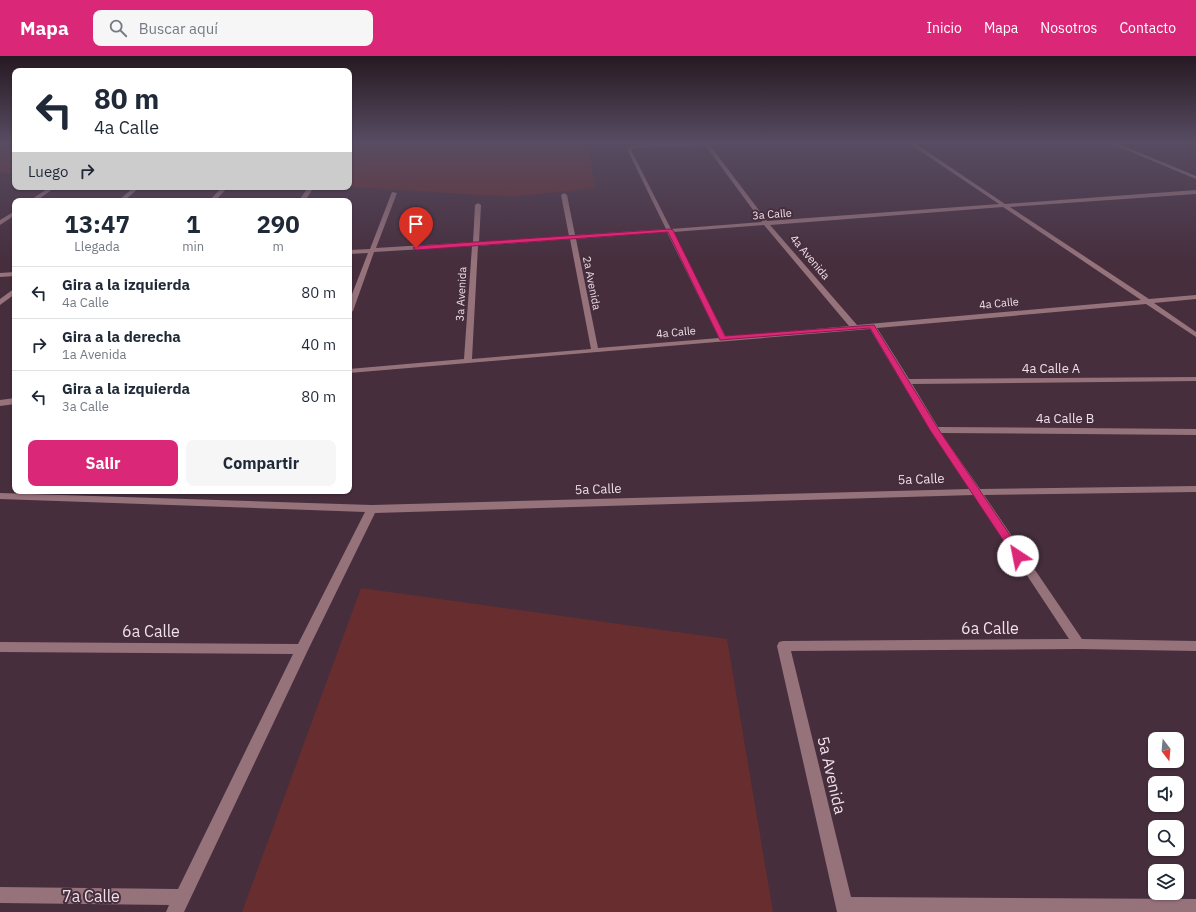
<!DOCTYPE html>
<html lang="es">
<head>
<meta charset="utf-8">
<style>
  :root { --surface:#fff; --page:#f6f6f7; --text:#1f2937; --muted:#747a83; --line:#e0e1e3; --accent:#db2777 }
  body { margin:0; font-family:"IBM Plex Sans",sans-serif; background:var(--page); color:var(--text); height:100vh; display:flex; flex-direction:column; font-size:15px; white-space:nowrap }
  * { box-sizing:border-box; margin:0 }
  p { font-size:13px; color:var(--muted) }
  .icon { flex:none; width:22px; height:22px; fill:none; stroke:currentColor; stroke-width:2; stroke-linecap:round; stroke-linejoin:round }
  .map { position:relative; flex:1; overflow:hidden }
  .details { position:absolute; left:12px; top:142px; width:340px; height:296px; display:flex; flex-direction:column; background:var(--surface); border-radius:8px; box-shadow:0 1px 3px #0004 }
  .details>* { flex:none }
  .hud { position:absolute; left:12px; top:12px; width:340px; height:122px; border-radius:8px; box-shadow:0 1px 3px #0004; background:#fff; color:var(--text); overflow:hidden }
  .needle { width:26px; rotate:164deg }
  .tools { position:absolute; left:1148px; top:676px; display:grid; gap:8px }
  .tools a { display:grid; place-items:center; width:36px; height:36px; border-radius:8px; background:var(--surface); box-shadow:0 1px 3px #0004; font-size:20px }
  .pin { position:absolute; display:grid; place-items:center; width:34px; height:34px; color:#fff; margin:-41px -17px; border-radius:50% 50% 50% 0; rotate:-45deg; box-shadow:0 0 4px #0007 }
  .pin .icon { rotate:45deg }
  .me { position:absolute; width:44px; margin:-22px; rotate:326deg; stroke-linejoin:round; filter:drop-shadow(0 0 3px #0008) }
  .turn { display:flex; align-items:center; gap:14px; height:84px; padding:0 16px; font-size:18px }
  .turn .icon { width:52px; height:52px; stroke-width:2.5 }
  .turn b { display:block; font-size:28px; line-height:34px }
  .then { display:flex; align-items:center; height:38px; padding:0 16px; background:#0003; gap:8px; font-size:15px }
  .eta { display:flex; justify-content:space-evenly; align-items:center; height:68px; text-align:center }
  .eta b { font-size:24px; font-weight:800; line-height:28px }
  .button { display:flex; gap:8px; margin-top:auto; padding:8px 16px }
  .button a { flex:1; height:46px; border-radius:8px; background:var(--accent); color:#fff; font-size:16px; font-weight:800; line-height:46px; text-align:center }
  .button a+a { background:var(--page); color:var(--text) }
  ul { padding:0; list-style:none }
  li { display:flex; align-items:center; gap:12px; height:52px; padding:0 16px; border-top:1px solid var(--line) }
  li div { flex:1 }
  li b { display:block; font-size:15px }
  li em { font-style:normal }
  header { display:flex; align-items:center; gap:24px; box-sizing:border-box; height:56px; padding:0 20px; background:var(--accent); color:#fff }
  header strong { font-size:19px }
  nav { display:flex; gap:22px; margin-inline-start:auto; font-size:14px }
  .search { width:280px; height:36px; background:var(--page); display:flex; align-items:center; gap:10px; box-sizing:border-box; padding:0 14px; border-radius:8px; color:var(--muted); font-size:15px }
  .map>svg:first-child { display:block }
  .green { fill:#682d2e }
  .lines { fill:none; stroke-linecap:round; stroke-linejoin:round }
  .minor { fill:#96727b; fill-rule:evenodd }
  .route { fill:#db2777; stroke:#8e194d }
  .labels { text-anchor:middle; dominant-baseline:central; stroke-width:4; stroke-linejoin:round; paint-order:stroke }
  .far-street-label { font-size:11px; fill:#efe0e9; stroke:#462e3d }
  .street-label { font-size:13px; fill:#efe0e9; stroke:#462e3d }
  .near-street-label { font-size:16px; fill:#efe0e9; stroke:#462e3d }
</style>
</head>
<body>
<header>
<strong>Mapa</strong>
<div class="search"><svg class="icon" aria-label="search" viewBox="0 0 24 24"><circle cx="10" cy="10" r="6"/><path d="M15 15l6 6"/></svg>Buscar aquí</div>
<nav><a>Inicio</a><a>Mapa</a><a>Nosotros</a><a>Contacto</a></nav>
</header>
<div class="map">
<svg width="1196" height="856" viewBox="0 0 1196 856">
  <rect width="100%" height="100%" fill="#462e3d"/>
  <!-- green -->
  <path class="green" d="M 8,86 L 15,86 L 15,117 L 0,117 L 0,91 Z
    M 349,86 L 588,86 L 595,132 L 513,141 L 349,131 Z
    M 361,532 L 727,583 L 773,856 L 242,856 Z"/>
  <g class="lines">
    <!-- minor -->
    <path class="minor" d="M 693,86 L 740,86 L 709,88 L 767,165 L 999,148 L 907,86 L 913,86 L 1005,148 L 1196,134 L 1196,138 L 1010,151 L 1149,243 L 1196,239 L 1196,243 L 1154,247 L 1196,276 L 1196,281 L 1146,248 L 877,272 L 909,323 L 1196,321 L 1196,325 L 912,328 L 938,371 L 1196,373 L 1196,379 L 941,377 L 980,433 L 1196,430 L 1196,436 L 984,439 L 1082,583 L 1196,585 L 1196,595 L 1079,593 L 791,595 L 851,841 L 1196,843 L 1196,856 L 837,856 L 777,590 L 779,586 L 783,585 L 1069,583 L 974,439 L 375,457 L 308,594 L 184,856 L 166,856 L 169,849 L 0,847 L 0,831 L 178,833 L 293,598 L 0,596 L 0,586 L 298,588 L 365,456 L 0,443 L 0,437 L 372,449 L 969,433 L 930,374 L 870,273 L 349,317 L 349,313 L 464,303 L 472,190 L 374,196 L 353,255 L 349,257 L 349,246 L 368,197 L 349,198 L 349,194 L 370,193 L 392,136 L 397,137 L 376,192 L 473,186 L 475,149 L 478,147 L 481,149 L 479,186 L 569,180 L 561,139 L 564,137 L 567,139 L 575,179 L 666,173 L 627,93 L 636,89 ZM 705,89 L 762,166 L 671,173 L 631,94 L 637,91 ZM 1003,151 L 1141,244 L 857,269 L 770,169 ZM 764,169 L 849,270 L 726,281 L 673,176 ZM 667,176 L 719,282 L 598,292 L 576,183 ZM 570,183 L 591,293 L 472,303 L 478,190 Z
      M 1107,86 L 1114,86 L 1196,120 L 1196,123 Z
      M 50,131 L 56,131 L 36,145 L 29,145 Z
      M 134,131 L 140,131 L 124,145 L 118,145 Z
      M 222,131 L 228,131 L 215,145 L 209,145 Z
      M 308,131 L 314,131 L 305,145 L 299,145 Z
      M 15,155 L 15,159 L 0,169 L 0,164 Z
      M 15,216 L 15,220 L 0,221 L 0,217 Z
      M 15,232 L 15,238 L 0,249 L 0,243 Z
      M 15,342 L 15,348 L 0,350 L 0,344 Z"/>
  </g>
  <!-- sky -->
  <linearGradient id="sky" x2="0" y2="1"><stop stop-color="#261922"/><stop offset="0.42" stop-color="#574c62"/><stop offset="1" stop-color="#574c62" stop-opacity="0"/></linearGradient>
  <rect width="1196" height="206" fill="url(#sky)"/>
  <!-- route -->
  <path class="route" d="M 670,173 L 673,174 L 725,280 L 874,269 L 939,374 L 1022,497 L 1023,500 L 1022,502 L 1015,502 L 930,374 L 870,272 L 720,284 L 668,176 L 416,194 L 413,192 L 416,190 Z"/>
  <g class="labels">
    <!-- far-street labels -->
    <g class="far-street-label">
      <text transform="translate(772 158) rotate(-4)">3a Calle</text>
      <text transform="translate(810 201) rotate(50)">4a Avenida</text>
      <text transform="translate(592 227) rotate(79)">2a Avenida</text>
      <text transform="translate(461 238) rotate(-87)">3a Avenida</text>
      <text transform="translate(999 247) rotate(-5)">4a Calle</text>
      <text transform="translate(676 276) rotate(-5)">4a Calle</text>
    </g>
    <!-- street labels -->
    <g class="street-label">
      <text x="1051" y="312">4a Calle A</text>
      <text x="1065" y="362">4a Calle B</text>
      <text transform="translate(921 423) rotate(-2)">5a Calle</text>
      <text transform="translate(598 433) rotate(-2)">5a Calle</text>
    </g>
    <!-- near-street labels -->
    <g class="near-street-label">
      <text x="990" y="572">6a Calle</text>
      <text x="151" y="575">6a Calle</text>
      <text transform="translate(832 719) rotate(77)">5a Avenida</text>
      <text x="91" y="840">7a Calle</text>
    </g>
  </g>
</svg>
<div class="tools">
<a><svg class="needle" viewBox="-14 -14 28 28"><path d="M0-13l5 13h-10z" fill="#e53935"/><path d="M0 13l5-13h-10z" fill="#747a83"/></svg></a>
<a><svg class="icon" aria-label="sound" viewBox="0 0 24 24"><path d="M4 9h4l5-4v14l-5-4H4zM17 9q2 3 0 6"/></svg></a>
<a><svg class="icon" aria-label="search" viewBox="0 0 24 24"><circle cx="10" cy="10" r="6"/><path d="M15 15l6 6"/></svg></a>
<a><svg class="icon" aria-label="layers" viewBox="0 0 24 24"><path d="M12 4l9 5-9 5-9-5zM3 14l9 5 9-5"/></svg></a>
</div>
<div class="pin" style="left:416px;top:192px;background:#d93025"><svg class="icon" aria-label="arrive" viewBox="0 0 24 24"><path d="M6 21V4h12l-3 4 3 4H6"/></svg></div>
<svg class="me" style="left:1018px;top:500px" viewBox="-20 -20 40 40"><circle r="19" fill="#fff"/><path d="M0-13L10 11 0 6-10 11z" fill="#db2777"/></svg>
<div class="hud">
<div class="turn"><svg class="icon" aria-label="left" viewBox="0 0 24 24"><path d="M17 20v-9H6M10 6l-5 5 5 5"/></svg><div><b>80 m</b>4a Calle</div></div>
<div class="then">Luego<svg class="icon" aria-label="right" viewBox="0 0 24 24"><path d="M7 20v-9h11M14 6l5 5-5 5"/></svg></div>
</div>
<section class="details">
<div class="eta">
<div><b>13:47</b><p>Llegada</p></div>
<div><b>1</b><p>min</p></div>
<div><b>290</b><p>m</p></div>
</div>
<ul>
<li><svg class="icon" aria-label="left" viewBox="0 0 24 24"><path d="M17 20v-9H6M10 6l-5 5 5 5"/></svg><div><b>Gira a la izquierda</b><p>4a Calle</p></div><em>80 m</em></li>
<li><svg class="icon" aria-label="right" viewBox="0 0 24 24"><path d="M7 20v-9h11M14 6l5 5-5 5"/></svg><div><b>Gira a la derecha</b><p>1a Avenida</p></div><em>40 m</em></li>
<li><svg class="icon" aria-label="left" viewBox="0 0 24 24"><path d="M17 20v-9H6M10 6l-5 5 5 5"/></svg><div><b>Gira a la izquierda</b><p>3a Calle</p></div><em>80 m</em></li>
</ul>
<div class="button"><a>Salir</a><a>Compartir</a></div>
</section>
</div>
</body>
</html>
